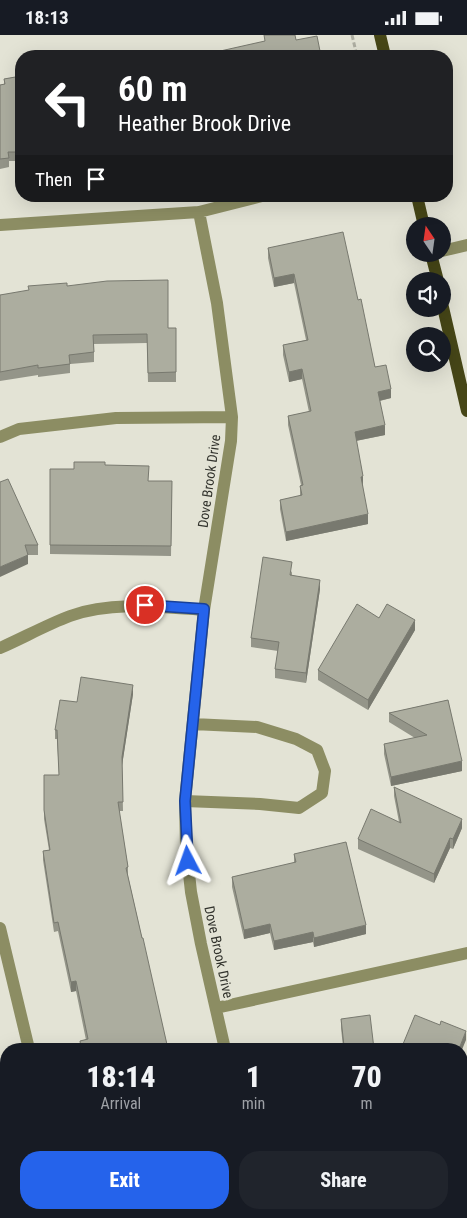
<!DOCTYPE html>
<html lang="en">
<head>
<meta charset="utf-8">
<style>
  :root { --surface:#171b24; --page:#20242c; --text:#f1f3f6; --muted:#9ea1a6; --accent:#2563eb }
  body { margin:0; font-family:"Roboto Condensed",sans-serif; background:var(--page); color:var(--text); height:100vh; display:flex; flex-direction:column; font-size:19px; white-space:nowrap }
  * { box-sizing:border-box; margin:0 }
  p { font-size:16px; color:var(--muted) }
  .icon { flex:none; width:28px; height:28px; fill:none; stroke:currentColor; stroke-width:2; stroke-linecap:round; stroke-linejoin:round }
  .map { position:relative; flex:1; overflow:hidden }
  .details { position:absolute; left:0px; top:1008px; width:468px; height:176px; display:flex; flex-direction:column; background:var(--surface); border-radius:20px 20px 0 0; box-shadow:0 5px 20px #0002 }
  .details>* { flex:none }
  .hud { position:absolute; left:15px; top:15px; width:438px; height:152px; border-radius:20px; box-shadow:0 5px 20px #0002; background:#202124; color:#fff; overflow:hidden }
  .needle { width:32px; rotate:347deg }
  .tools { position:absolute; left:406px; top:182px; display:grid; gap:10px }
  .tools a { display:grid; place-items:center; width:45px; height:45px; border-radius:50%; background:var(--surface); box-shadow:0 5px 20px #0002; font-size:25px }
  .pin { position:absolute; display:grid; place-items:center; width:42px; height:42px; color:#fff; margin:-21px; border:2px solid #fff; border-radius:50%; box-shadow:0 1px 5px #0007 }
  .me { position:absolute; width:55px; margin:-28px; rotate:356deg; stroke-linejoin:round; filter:drop-shadow(0 0 4px #0008) }
  .turn { display:flex; align-items:center; gap:18px; height:105px; padding:0 20px; font-size:22px }
  .turn .icon { width:65px; height:65px; stroke-width:2.5 }
  .turn b { display:block; font-size:35px; line-height:42px }
  .then { display:flex; align-items:center; height:48px; padding:0 20px; background:#0003; gap:10px; font-size:19px }
  .eta { display:flex; justify-content:space-evenly; align-items:center; height:85px; text-align:center }
  .eta b { font-size:30px; font-weight:800; line-height:35px }
  .cta { display:flex; gap:10px; margin-top:auto; padding:10px 20px }
  .cta a { flex:1; height:58px; border-radius:20px; background:var(--accent); color:#fff; font-size:20px; font-weight:800; line-height:58px; text-align:center }
  .cta a+a { background:var(--page); color:var(--text) }
  .status { display:flex; justify-content:space-between; align-items:center; height:35px; padding:0 25px; background:var(--surface); direction:ltr }
  .status svg { height:14px; fill:currentColor }
  .map>svg:first-child { display:block }
  .lines { fill:none; stroke-linecap:round; stroke-linejoin:round }
  .path { stroke:#aeaea2; stroke-width:3; stroke-dasharray:5 2.5; stroke-linecap:butt }
  .minor { stroke:#8c8d63; stroke-width:12 }
  .major { stroke:#464617; stroke-width:12 }
  .wall { fill:#949589 }
  .shaded-wall { fill:#78796f }
  .building { fill:#acad9f; stroke:#78796f }
  .route-casing { stroke:#184099; stroke-width:12 }
  .route { stroke:#2563eb; stroke-width:9 }
  .labels { text-anchor:middle; dominant-baseline:central; stroke-width:5; stroke-linejoin:round; paint-order:stroke }
  .street-label { font-size:14px; fill:#31322c; stroke:#e3e3d5 }
</style>
</head>
<body>
<div class="status"><b>18:13</b><svg viewBox="0 0 49 12"><path d="M0 12V9h3v3zM5 12V6h3v6zM10 12V3h3v9zM15 12V0h3v12zM26 1h20v11H26zM47 4h2v5h-2z"/></svg></div>
<div class="map">
<svg width="467" height="1183" viewBox="0 0 467 1183">
  <rect width="100%" height="100%" fill="#e3e3d5"/>
  <g class="lines">
    <!-- path -->
    <path class="path" d="M 352,0 L 357,21"/>
    <!-- minor -->
    <path class="minor" d="M 199,177 L 217,268 L 232,382 L 231,406 L 204,575 L 185,766 L 186,811 L 191,857 L 201,909 L 225,1014
      M 0,190 L 199,177 L 262,161
      M 442,216 L 467,210
      M 0,402 L 19,394 L 116,383 L 232,382
      M 0,613 C 23,603 46,590 70,581 C 112,566 160,572 204,575
      M 185,766 L 260,769 L 299,773 L 322,758 L 325,736 L 317,715 L 296,704 L 257,692 L 193,689
      M 0,893 L 29,1014
      M 216,973 L 467,918
      M 65,1178 L 66,1183
      M 264,1178 L 265,1183"/>
    <!-- major -->
    <path class="major" d="M 380,0 L 385,21
      M 417,161 L 424,191
      M 431,219 L 438,246
      M 442,268 L 467,376"/>
  </g>
  <!-- wall -->
  <path class="wall" d="M 21,41 L 21,126 L 9,126 L 9,132 L 0,134 L 0,50 L 4,49 L 4,44 Z
    M 268,213 L 358,265 L 375,332 L 391,363 L 380,366 L 385,400 L 356,406 L 368,489 L 286,506 L 280,474 L 280,465 L 300,461 L 300,451 L 301,450 L 288,390 L 288,381 L 309,377 L 302,344 L 289,347 L 283,320 L 283,310 L 306,305 L 294,248 L 274,252 L 268,223 Z
    M 67,251 L 168,293 L 176,293 L 176,347 L 148,347 L 147,308 L 94,309 L 94,327 L 70,329 L 70,338 L 38,342 L 38,340 L 0,346 L 0,260 Z
    M 105,430 L 148,446 L 172,446 L 171,521 L 50,519 L 50,434 L 74,434 Z
    M 0,447 L 38,510 L 38,520 L 28,520 L 28,529 Z
    M 292,536 L 292,541 L 320,554 L 306,648 L 275,643 L 275,634 L 278,616 L 251,612 L 251,603 Z
    M 379,583 L 415,595 L 368,675 L 318,645 L 318,635 Z
    M 133,659 L 122,730 L 123,776 L 119,776 L 128,832 L 128,841 L 142,903 L 168,1014 L 80,1014 L 80,1006 L 86,1005 L 76,956 L 71,957 L 58,896 L 54,897 L 43,825 L 43,816 L 49,815 L 44,784 L 44,740 L 59,740 L 57,704 L 55,704 L 55,695 L 77,667 Z
    M 448,665 L 462,736 L 391,751 L 384,719 L 384,709 L 415,703 L 389,687 L 389,678 Z
    M 394,752 L 462,793 L 453,814 L 450,813 L 434,848 L 358,814 L 358,804 L 399,787 L 394,761 Z
    M 294,819 L 366,899 L 314,912 L 313,907 L 274,915 L 270,898 L 244,904 L 232,852 L 232,842 L 294,828 Z
    M 341,984 L 374,1014 L 343,1012 L 341,993 Z
    M 467,1083 L 467,1150 L 461,1151 L 461,1084 Z"/>
  <!-- shaded-wall -->
  <path class="shaded-wall" d="M 294,239 L 294,248 L 274,252 L 274,243 Z
    M 302,334 L 302,344 L 289,347 L 289,337 Z
    M 391,354 L 391,363 L 378,366 L 378,357 Z
    M 385,390 L 385,400 L 355,406 L 355,397 Z
    M 363,441 L 363,451 L 361,451 L 361,442 Z
    M 368,479 L 368,489 L 286,506 L 286,497 Z
    M 28,520 L 28,529 L 0,542 L 0,532 Z
    M 320,545 L 320,554 L 306,648 L 306,638 Z
    M 415,585 L 415,595 L 368,675 L 368,665 Z
    M 133,650 L 133,659 L 122,731 L 122,722 Z
    M 462,726 L 462,736 L 391,751 L 391,742 Z
    M 462,784 L 462,793 L 453,814 L 453,804 Z
    M 450,803 L 450,813 L 434,848 L 434,839 Z
    M 270,889 L 270,898 L 244,904 L 244,895 Z
    M 366,890 L 366,899 L 314,912 L 314,903 Z
    M 313,897 L 313,907 L 274,915 L 274,906 Z
    M 76,946 L 76,956 L 71,957 L 71,947 Z
    M 466,996 L 466,1005 L 461,1017 L 461,1014 L 459,1014 Z"/>
  <!-- building -->
  <path class="building" d="M 264,0 L 295,0 L 296,5 L 317,1 L 321,21 L 198,21 L 265,6 Z
    M 21,41 L 21,117 L 8,117 L 9,123 L 0,124 L 0,50 L 5,49 L 4,44 Z
    M 343,197 L 358,265 L 361,264 L 375,332 L 386,330 L 391,354 L 378,357 L 385,390 L 355,397 L 363,441 L 361,442 L 368,479 L 286,497 L 280,465 L 302,460 L 300,451 L 303,450 L 288,381 L 311,376 L 302,334 L 289,337 L 283,310 L 308,305 L 294,239 L 274,243 L 268,213 Z
    M 168,245 L 168,293 L 176,293 L 176,337 L 148,338 L 147,299 L 93,300 L 94,317 L 69,320 L 70,329 L 38,333 L 38,330 L 0,337 L 0,260 L 29,255 L 28,251 L 67,248 L 67,251 L 107,246 Z
    M 74,427 L 105,427 L 105,430 L 149,431 L 148,446 L 172,446 L 171,511 L 50,510 L 50,434 L 74,434 Z
    M 8,444 L 38,510 L 25,510 L 28,520 L 0,532 L 0,447 Z
    M 263,522 L 292,527 L 290,540 L 320,545 L 306,638 L 275,634 L 279,607 L 251,603 Z
    M 357,569 L 379,583 L 387,569 L 415,585 L 368,665 L 318,635 Z
    M 81,642 L 133,650 L 122,722 L 123,767 L 118,767 L 128,832 L 126,833 L 142,903 L 143,903 L 168,1014 L 81,1014 L 80,1006 L 88,1004 L 76,946 L 71,947 L 58,887 L 54,888 L 43,816 L 50,815 L 44,775 L 44,740 L 59,740 L 57,695 L 55,695 L 60,665 L 77,667 Z
    M 448,665 L 462,726 L 391,742 L 384,709 L 427,700 L 389,678 Z
    M 394,752 L 462,784 L 453,804 L 450,803 L 434,839 L 358,804 L 371,774 L 401,788 Z
    M 346,807 L 366,890 L 314,903 L 313,897 L 274,906 L 270,889 L 244,895 L 232,842 L 296,827 L 294,819 Z
    M 370,980 L 374,1014 L 327,1014 L 344,1011 L 341,984 Z
    M 415,980 L 440,990 L 441,986 L 466,996 L 459,1014 L 401,1014 Z
    M 467,1083 L 467,1140 L 461,1142 L 461,1084 Z
    M 0,1142 L 0,1143 L 6,1142 L 6,1178 L 15,1178 L 16,1182 L 24,1181 L 24,1183 L 0,1183 Z
    M 128,1178 L 203,1178 L 204,1183 L 129,1183 Z"/>
  <g class="lines">
    <!-- route casing -->
    <g class="route-casing">
      <path id="route" d="M 145,570 L 204,574 L 185,766 L 188,826"/>
    </g>
    <!-- route -->
    <use href="#route" class="route"/>
  </g>
  <g class="labels">
    <!-- street labels -->
    <g class="street-label">
      <text transform="translate(209 446) rotate(-82)">Dove Brook Drive</text>
      <text transform="translate(219 917) rotate(78)">Dove Brook Drive</text>
    </g>
  </g>
</svg>
<div class="tools">
<a><svg class="needle" viewBox="-14 -14 28 28"><path d="M0-13l5 13h-10z" fill="#e53935"/><path d="M0 13l5-13h-10z" fill="#9ea1a6"/></svg></a>
<a><svg class="icon" aria-label="sound" viewBox="0 0 24 24"><path d="M4 9h4l5-4v14l-5-4H4zM17 9q2 3 0 6"/></svg></a>
<a><svg class="icon" aria-label="search" viewBox="0 0 24 24"><circle cx="10" cy="10" r="6"/><path d="M15 15l6 6"/></svg></a>
</div>
<div class="pin" style="left:145px;top:570px;background:#d93025"><svg class="icon" aria-label="arrive" viewBox="0 0 24 24"><path d="M6 21V4h12l-3 4 3 4H6"/></svg></div>
<svg class="me" style="left:188px;top:826px" viewBox="-20 -20 40 40"><path d="M0-17L14 15 0 8-14 15z" fill="#2563eb" stroke="#fff" stroke-width="4"/></svg>
<div class="hud">
<div class="turn"><svg class="icon" aria-label="left" viewBox="0 0 24 24"><path d="M17 20v-9H6M10 6l-5 5 5 5"/></svg><div><b>60 m</b>Heather Brook Drive</div></div>
<div class="then">Then<svg class="icon" aria-label="arrive" viewBox="0 0 24 24"><path d="M6 21V4h12l-3 4 3 4H6"/></svg></div>
</div>
<section class="details">
<div class="eta">
<div><b>18:14</b><p>Arrival</p></div>
<div><b>1</b><p>min</p></div>
<div><b>70</b><p>m</p></div>
</div>
<div class="cta"><a>Exit</a><a>Share</a></div>
</section>
</div>
</body>
</html>
